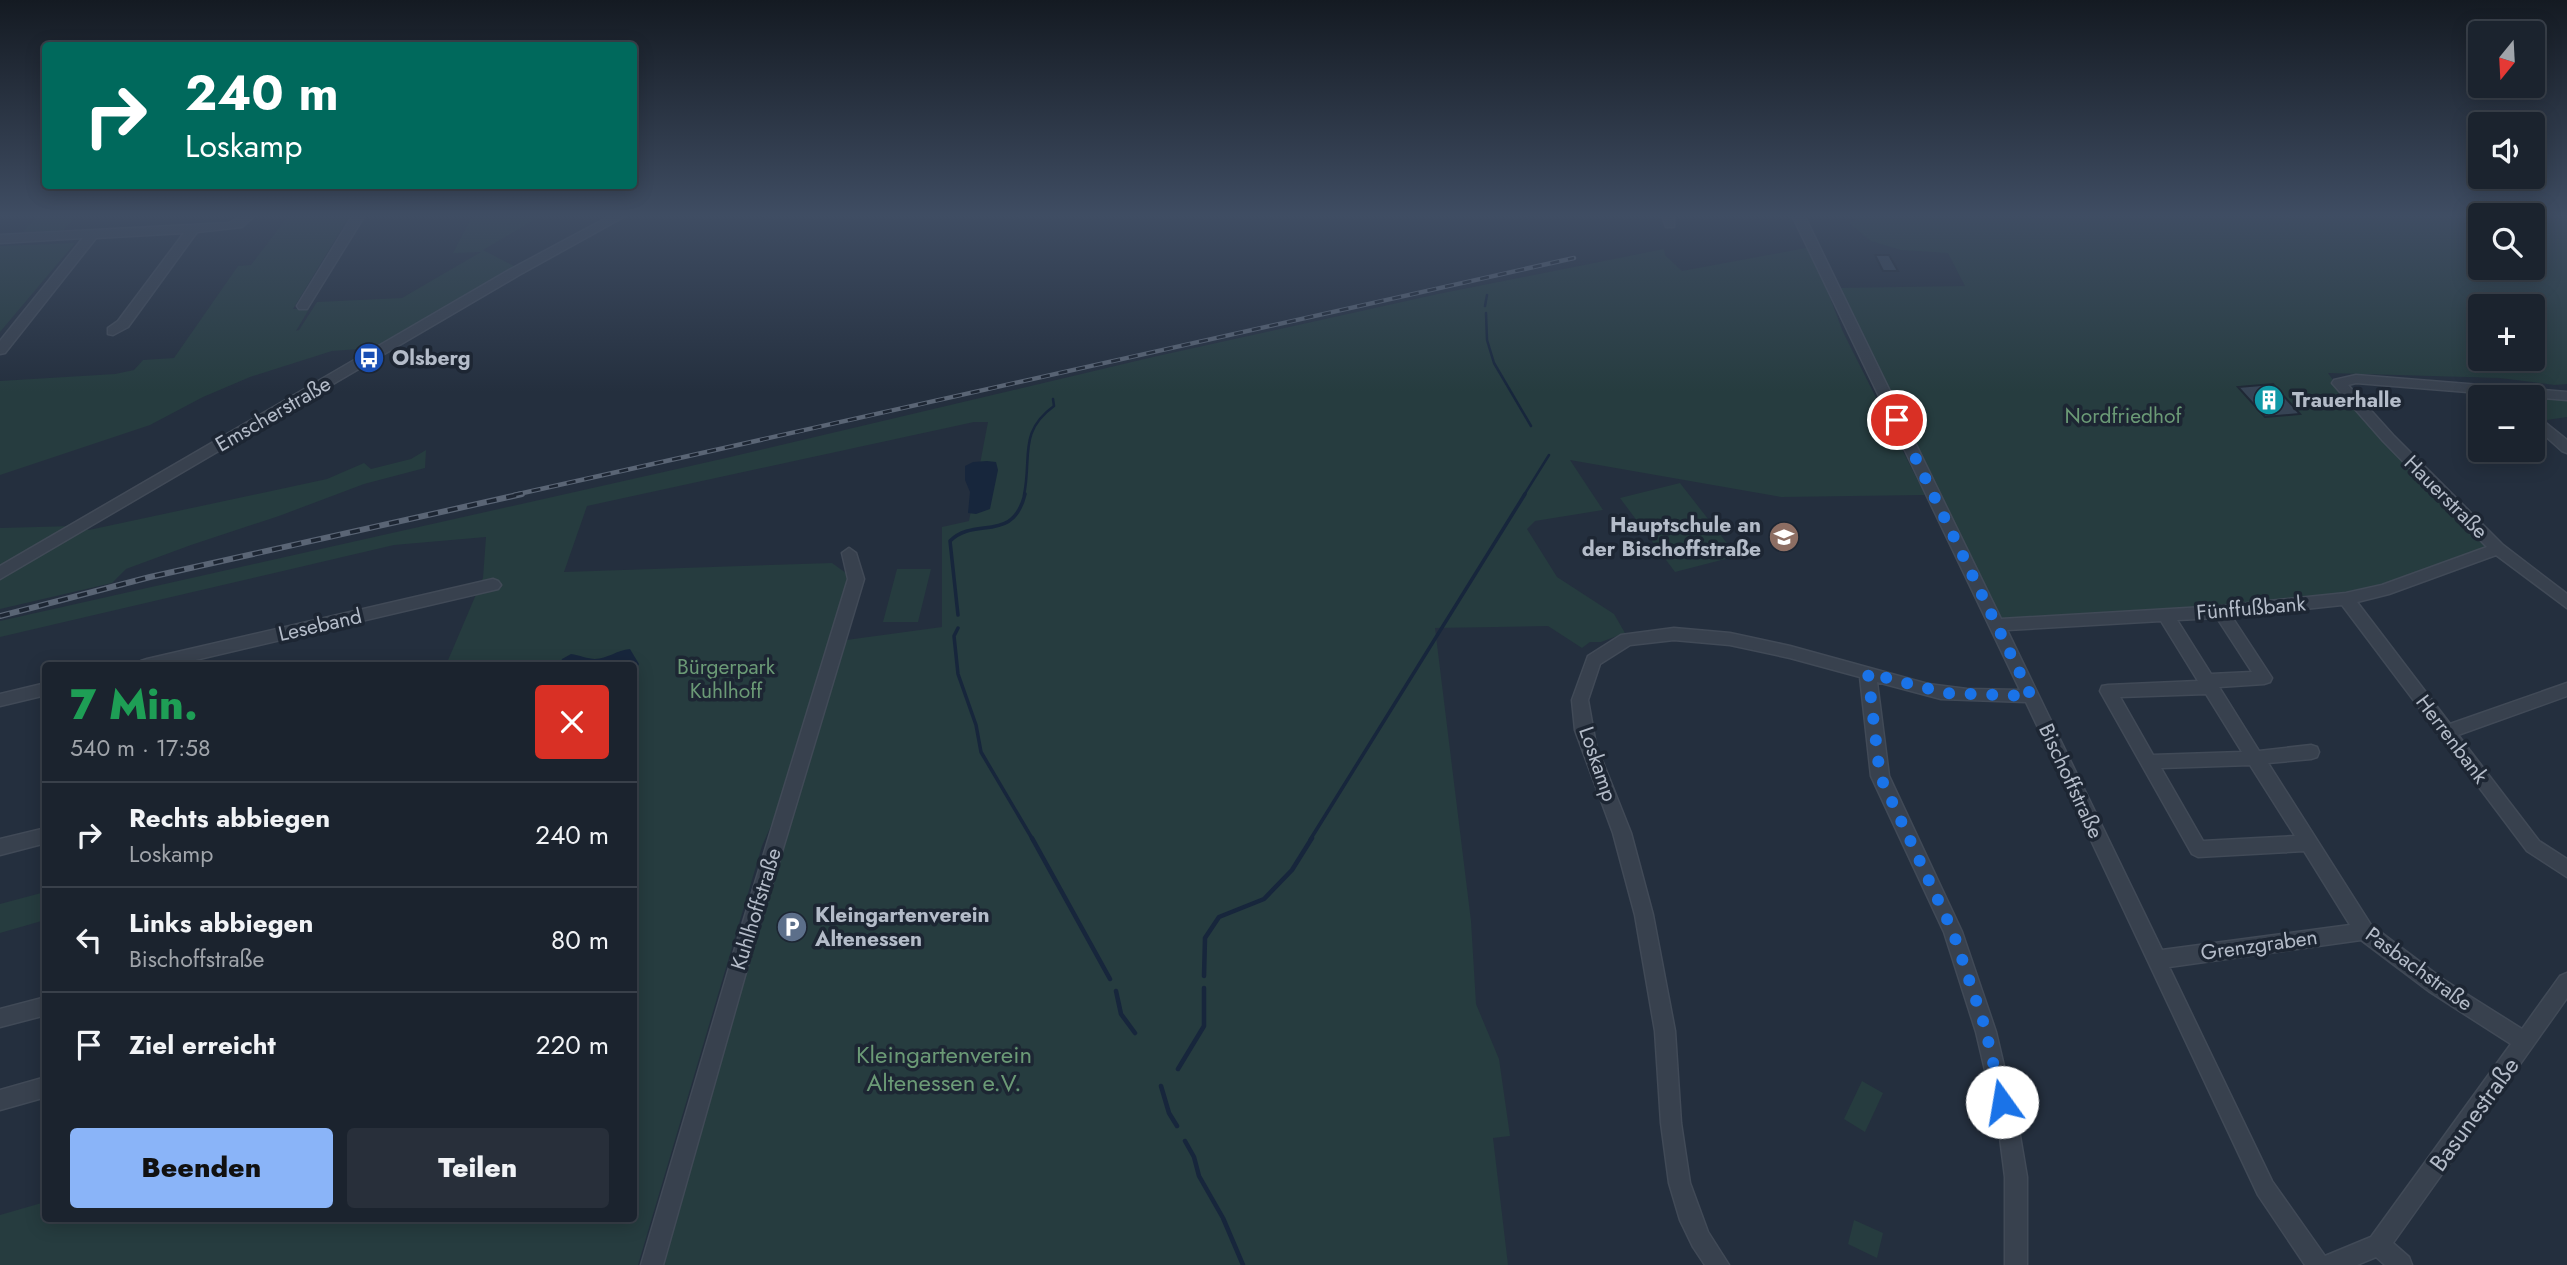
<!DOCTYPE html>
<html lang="de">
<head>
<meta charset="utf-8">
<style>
  :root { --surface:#1b232e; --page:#282f3a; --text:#f1f3f6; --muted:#a0a4aa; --line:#39404a; --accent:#8ab4f8 }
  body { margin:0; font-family:Jost,sans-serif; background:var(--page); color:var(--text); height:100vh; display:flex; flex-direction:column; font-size:26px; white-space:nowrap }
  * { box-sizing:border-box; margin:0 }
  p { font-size:23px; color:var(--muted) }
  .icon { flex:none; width:38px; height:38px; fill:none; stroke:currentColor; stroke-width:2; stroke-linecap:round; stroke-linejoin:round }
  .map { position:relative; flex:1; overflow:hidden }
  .details { position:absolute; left:42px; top:662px; width:595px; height:560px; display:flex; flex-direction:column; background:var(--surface); border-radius:7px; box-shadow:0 4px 18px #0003,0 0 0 2px var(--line) }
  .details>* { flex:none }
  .banner { position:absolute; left:42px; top:42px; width:595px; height:147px; border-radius:7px; box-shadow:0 4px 18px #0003,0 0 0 2px var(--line); background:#00695c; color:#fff; overflow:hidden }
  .needle { width:46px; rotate:198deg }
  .fabs { position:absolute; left:2468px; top:21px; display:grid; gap:14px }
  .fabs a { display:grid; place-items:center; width:77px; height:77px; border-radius:7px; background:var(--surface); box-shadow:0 4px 18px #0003,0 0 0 2px var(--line); font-size:35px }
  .pin { position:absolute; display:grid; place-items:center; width:60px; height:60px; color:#fff; margin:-30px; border:4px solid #fff; border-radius:50%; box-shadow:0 2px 7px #0007 }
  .me { position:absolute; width:77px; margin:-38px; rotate:347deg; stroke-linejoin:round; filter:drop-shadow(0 0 5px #0008) }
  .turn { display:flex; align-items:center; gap:24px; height:147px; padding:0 28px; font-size:32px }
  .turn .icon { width:91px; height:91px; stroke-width:2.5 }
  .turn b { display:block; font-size:49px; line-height:60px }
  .round { display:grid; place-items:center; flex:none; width:74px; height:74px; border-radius:7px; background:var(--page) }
  .headline { display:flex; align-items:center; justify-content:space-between; height:119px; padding:0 28px }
  h1 { font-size:42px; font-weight:800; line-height:52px; color:#1e9e55 }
  .action { display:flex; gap:14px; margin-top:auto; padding:14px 28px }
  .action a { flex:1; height:80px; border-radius:7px; background:var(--accent); color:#111; font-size:28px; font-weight:800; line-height:80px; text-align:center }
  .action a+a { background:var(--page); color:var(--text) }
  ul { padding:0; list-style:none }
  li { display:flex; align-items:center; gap:21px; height:105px; padding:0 28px; border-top:2px solid var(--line) }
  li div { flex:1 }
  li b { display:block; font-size:26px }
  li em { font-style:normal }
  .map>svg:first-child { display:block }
  .green { fill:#263c3f; fill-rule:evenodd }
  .water { fill:#17263c }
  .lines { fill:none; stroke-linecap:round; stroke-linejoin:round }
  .stream-far2 { stroke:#17263c; stroke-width:2.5 }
  .stream-far1 { stroke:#17263c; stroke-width:3.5 }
  .stream { stroke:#17263c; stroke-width:4.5 }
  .building { fill:#364354; stroke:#1f2835; stroke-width:2 }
  .minor-casing { stroke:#414a57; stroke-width:3 }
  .minor { fill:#38414e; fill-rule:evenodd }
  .rail-far1-casing { stroke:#5a6575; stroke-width:4.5 }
  .rail-casing { stroke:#5a6575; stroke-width:6 }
  .rail-far1 { stroke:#1d2633; stroke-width:2.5; stroke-dasharray:9; stroke-linecap:butt }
  .rail { stroke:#1d2633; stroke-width:3.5; stroke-dasharray:10; stroke-linecap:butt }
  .route { stroke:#1a73e8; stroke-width:12; stroke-dasharray:0 21.6 }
  .labels { text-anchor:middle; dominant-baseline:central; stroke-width:7; stroke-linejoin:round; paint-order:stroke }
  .poi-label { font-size:21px; font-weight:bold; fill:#b4bcc9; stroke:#1d2633; text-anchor:start }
  .street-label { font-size:21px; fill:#b4bcc9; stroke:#1d2633 }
  .park-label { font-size:21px; fill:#6b9a76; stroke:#1d2633 }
  .near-park-label { font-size:24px; fill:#6b9a76; stroke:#1d2633 }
  .near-street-label { font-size:24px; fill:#b4bcc9; stroke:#1d2633 }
</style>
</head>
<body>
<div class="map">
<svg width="2567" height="1265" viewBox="0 0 2567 1265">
  <rect width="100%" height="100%" fill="#242f3e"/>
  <!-- green -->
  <path class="green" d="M 38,215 L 77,215 L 64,230 L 23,232 Z
    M 289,215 L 350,215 L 293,309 L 309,309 L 296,331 L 299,330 L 317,302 L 402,298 L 481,252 L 453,253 L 473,215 L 542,215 L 483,250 L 514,266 L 373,348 L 332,351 L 250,377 L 203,397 L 150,425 L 0,475 L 0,381 L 115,374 L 134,370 L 143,360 L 174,358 L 238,266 L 251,265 Z
    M 1850,215 L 2567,215 L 2567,384 L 2555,385 L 2500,378 L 2328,373 L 2346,398 L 2497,549 L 2345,597 L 1999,623 L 1834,288 L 1965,286 L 1948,253 L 1901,250 L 1871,241 L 1849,223 L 1856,220 ZM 2480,215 L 2532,215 L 2532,268 L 2480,268 ZM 2480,306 L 2532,306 L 2532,359 L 2480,359 Z
    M 75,243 L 0,332 L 0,246 Z
    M 1811,247 L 1843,332 L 1925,495 L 1781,497 L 1570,460 L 1603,510 L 1535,521 L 1527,529 L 1557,577 L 1614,614 L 1625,633 L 1601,642 L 1590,642 L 1582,648 L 1548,626 L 1435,628 L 1471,921 L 1476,1004 L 1499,1059 L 1510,1136 L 1493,1138 L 1508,1265 L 656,1265 L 839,641 L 942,627 L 942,527 L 969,521 L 988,422 L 974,422 L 587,506 L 564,572 L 832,563 L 853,578 L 785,794 L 762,846 L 638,1265 L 0,1265 L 0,1215 L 45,1202 L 46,1218 L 634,1218 L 634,665 L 446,665 L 483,578 L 486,537 L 394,545 L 0,637 L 0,621 L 726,458 L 1153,357 L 1438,294 L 1664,249 L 1665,255 L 1682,271 Z
    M 2532,397 L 2567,400 L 2567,417 L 2547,420 L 2532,407 Z
    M 426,450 L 425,468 L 364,484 L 279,516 L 191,545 L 126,569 L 112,583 L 0,609 L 0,576 L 83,528 L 89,530 L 327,479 L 364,463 L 371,469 L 411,459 Z
    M 1680,483 L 1737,556 L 1675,572 L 1620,498 Z
    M 75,526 L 0,570 L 0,528 Z
    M 897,569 L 931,569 L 918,622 L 883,622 Z
    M 45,892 L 45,920 L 0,933 L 0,904 Z
    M 1862,1081 L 1883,1093 L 1865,1132 L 1844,1119 Z
    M 1854,1220 L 1883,1233 L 1877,1258 L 1848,1244 Z"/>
  <!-- water -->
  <path class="water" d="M 987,461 L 996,462 L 998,470 L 990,509 L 976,514 L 968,513 L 970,492 L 965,480 L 965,466 L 973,462 Z
    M 630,649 L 639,664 L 634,674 L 634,665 L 560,665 L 562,659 L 571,654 C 579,655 588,659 595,659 C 607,659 617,650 630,649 Z"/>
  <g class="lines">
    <!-- stream-far2 -->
    <path class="stream-far2" d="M 1485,306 L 1487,295
      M 1486,313 L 1487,340 L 1494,363 L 1531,426
      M 1024,495 C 1032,457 1018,432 1054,406 L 1053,399
      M 1524,495 L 1549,455"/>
    <!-- stream-far1 -->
    <path class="stream-far1" d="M 958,615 L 950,541 C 975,516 1013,544 1025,494
      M 958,628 L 954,636 L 958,674 L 976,725 L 981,752 L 1033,840
      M 1310,840 L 1525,494"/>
    <!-- stream -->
    <path class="stream" d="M 1032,838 L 1110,979
      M 1204,976 L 1205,938 L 1219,917 L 1264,899 L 1292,870 L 1312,838
      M 1116,991 L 1121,1014 L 1135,1033
      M 1178,1069 L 1204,1026 L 1204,988
      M 1161,1086 L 1169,1113 L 1177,1126
      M 1185,1141 L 1194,1157 L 1199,1176 L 1223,1218 L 1243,1265"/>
  </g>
  <!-- building -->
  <path class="building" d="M 1875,255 L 1889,255 L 1898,271 L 1883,271 Z
    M 2273,384 L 2300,414 L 2265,417 L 2238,387 Z"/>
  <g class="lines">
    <!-- minor casing -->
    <g class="minor-casing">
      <path id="minor" d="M 242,215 L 255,215 L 242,227 L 197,232 L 128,327 L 113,335 L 108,334 L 108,328 L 118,321 L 184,233 L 96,238 L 5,353 L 0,354 L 0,341 L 83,238 L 0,243 L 0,235 L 229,223 Z
        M 353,215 L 365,215 L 307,309 L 299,309 L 297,306 Z
        M 612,215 L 627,215 L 519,275 L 0,579 L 0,566 L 511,269 Z
        M 1662,215 L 1674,215 L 1674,227 L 1666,227 Z
        M 1792,215 L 1804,215 L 2001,619 L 2221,606 L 2346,593 L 2382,585 L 2487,547 L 2383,441 L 2332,383 L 2334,380 L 2356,375 L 2567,392 L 2567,400 L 2356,383 L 2348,385 L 2393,435 L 2503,545 L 2567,594 L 2567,608 L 2496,555 L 2389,594 L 2357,602 L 2450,724 L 2567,683 L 2567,696 L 2458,735 L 2539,841 L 2567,859 L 2567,877 L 2527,851 L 2342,605 L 2232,617 L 2272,678 L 2270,682 L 2264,684 L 2219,687 L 2259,751 L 2311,745 L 2317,747 L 2319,752 L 2317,757 L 2311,759 L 2268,763 L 2371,925 L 2444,980 L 2522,1029 L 2560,976 L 2567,973 L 2567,998 L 2393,1243 L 2409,1257 L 2412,1265 L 2385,1265 L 2376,1257 L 2357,1265 L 2305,1265 L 2258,1195 L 2026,702 L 1941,699 L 1877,682 L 1889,776 L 1962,932 L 1996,1032 L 2019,1130 L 2027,1177 L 2027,1265 L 2005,1265 L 2005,1177 L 1999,1130 L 1976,1032 L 1944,932 L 1871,776 L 1860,677 L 1790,658 L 1730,645 L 1674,640 L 1630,645 L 1600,664 L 1588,700 L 1596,745 L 1631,833 L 1653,915 L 1675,1031 L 1681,1123 L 1690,1183 L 1708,1232 L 1729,1265 L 1705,1265 L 1693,1247 L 1680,1220 L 1669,1183 L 1661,1123 L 1655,1031 L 1635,915 L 1613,833 L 1575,730 L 1572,700 L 1588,656 L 1621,635 L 1674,628 L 1730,633 L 1790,646 L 1928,684 L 1967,689 L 2020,690 ZM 2217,618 L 2252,672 L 2211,674 L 2177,620 ZM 2161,621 L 2198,681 L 2108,685 L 2102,686 L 2100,691 L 2192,854 L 2198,857 L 2304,851 L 2350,925 L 2162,950 L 2007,630 ZM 2206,694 L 2242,752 L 2153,755 L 2120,697 ZM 2250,765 L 2295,836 L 2203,841 L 2161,768 ZM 2361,940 L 2430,992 L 2511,1044 L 2371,1237 L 2325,1256 L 2272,1181 L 2169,967 Z
        M 2532,412 L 2567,440 L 2567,453 L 2562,451 L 2532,424 Z
        M 849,548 L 856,553 L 864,579 L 750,958 L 663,1265 L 641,1265 L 732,958 L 848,579 L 842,553 Z
        M 493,579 L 498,581 L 501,585 L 498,589 L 174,665 L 139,665 L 141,661 L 147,659 Z
        M 46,683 L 46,695 L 0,706 L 0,694 Z
        M 46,828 L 46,843 L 0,855 L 0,839 Z
        M 46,997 L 46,1015 L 0,1027 L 0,1009 Z
        M 46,1077 L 46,1097 L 0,1110 L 0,1090 Z"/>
    </g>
    <!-- minor -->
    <use href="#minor" class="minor"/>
    <!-- rail-far1 casing -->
    <g class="rail-far1-casing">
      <path id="rail-far1" d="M 514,495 L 1574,258"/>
    </g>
    <!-- rail casing -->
    <g class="rail-casing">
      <path id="rail" d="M 0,616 L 150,577 L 522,494"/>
    </g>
    <!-- rail-far1 -->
    <use href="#rail-far1" class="rail-far1"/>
    <!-- rail -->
    <use href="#rail" class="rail"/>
  </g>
  <!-- sky -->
  <linearGradient id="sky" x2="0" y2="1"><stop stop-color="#141a22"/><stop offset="0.55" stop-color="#3f4d63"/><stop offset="1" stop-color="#3f4d63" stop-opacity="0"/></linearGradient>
  <rect width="2567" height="392" fill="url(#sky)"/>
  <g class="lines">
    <!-- route -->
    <path class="route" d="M 1897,420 L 2031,696 L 1945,693 L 1868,673 L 1880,776 L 1953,932 L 1985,1027 L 2002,1102"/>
  </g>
  <!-- icons -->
  <defs>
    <g id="bus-disc" transform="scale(1.575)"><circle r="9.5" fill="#1a4fb4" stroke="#1d2633"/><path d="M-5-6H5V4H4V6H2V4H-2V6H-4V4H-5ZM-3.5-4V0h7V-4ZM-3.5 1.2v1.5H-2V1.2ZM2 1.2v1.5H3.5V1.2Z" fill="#fff"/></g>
    <g id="building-disc" transform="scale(1.575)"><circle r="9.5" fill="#0f9aa8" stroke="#1d2633"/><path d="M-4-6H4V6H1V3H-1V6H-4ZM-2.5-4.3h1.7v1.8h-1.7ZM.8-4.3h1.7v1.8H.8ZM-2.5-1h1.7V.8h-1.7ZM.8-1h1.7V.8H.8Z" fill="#fff"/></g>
    <g id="school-disc" transform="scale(1.575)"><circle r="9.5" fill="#8d6e63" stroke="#1d2633"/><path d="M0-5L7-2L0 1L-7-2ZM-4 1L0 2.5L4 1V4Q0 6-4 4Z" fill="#fff"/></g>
    <g id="parking-disc" transform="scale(1.575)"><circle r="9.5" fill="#5c6f8a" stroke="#1d2633"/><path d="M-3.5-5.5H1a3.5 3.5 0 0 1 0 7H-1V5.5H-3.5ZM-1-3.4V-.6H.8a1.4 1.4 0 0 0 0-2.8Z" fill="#fff"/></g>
  </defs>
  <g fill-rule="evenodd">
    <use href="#bus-disc" x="369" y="358"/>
    <use href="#building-disc" x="2269" y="400"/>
    <use href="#school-disc" x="1784" y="537"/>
    <use href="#parking-disc" x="792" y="927"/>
  </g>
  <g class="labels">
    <!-- poi labels -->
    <g class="poi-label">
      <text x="392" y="358">Olsberg</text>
      <text x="2292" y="400">Trauerhalle</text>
      <text x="1761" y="525" text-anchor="end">Hauptschule an<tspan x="1761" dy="24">der Bischoffstraße</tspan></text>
      <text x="815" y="915">Kleingartenverein<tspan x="815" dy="24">Altenessen</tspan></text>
    </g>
    <!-- street labels -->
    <g class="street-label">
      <text transform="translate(273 414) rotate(-30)">Emscherstraße</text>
      <text transform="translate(2446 497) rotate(45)">Hauerstraße</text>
      <text transform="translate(2251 608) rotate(-5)">Fünffußbank</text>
      <text transform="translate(320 625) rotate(-13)">Leseband</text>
      <text transform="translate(2452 739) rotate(53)">Herrenbank</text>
      <text transform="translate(1598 764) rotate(71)">Loskamp</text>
      <text transform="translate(2071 781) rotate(65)">Bischoffstraße</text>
      <text transform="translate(756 909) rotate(-73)">Kuhlhoffstraße</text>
      <text transform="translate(2259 945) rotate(-8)">Grenzgraben</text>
      <text transform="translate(2419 969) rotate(36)">Pasbachstraße</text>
    </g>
    <!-- park labels -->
    <g class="park-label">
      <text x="2123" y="416">Nordfriedhof</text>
      <text x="726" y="667">Bürgerpark<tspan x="726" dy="24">Kuhlhoff</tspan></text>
    </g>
    <!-- near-park labels -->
    <g class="near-park-label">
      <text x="944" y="1054">Kleingartenverein<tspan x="944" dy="28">Altenessen e.V.</tspan></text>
    </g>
    <!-- near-street labels -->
    <g class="near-street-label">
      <text transform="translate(2474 1114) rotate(-54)">Basunestraße</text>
    </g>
  </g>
</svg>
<div class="fabs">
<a><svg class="needle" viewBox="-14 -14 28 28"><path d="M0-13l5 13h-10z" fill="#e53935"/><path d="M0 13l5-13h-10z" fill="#a0a4aa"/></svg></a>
<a><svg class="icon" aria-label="sound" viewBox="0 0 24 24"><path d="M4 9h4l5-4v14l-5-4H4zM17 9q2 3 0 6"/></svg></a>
<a><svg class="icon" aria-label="search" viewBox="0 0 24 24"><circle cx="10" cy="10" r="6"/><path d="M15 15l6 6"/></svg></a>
<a>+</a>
<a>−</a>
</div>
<div class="pin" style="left:1897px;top:420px;background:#d93025"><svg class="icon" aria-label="arrive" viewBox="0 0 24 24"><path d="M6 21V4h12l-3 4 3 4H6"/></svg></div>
<svg class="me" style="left:2002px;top:1102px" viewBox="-20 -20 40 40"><circle r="19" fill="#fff"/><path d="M0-13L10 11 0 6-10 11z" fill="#1a73e8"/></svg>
<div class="banner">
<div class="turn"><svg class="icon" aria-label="right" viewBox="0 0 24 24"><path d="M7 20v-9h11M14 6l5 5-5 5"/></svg><div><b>240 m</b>Loskamp</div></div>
</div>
<section class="details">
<div class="headline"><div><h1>7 Min.</h1><p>540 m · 17:58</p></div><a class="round" style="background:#d93025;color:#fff"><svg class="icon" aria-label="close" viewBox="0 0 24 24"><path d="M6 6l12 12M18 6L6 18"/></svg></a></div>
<ul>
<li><svg class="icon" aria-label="right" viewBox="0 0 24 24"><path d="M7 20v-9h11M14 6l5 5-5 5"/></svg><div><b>Rechts abbiegen</b><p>Loskamp</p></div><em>240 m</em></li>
<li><svg class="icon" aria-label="left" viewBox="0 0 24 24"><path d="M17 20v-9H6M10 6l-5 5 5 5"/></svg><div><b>Links abbiegen</b><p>Bischoffstraße</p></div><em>80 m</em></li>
<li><svg class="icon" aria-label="arrive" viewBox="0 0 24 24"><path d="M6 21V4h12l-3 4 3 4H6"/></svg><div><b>Ziel erreicht</b></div><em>220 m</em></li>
</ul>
<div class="action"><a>Beenden</a><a>Teilen</a></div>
</section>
</div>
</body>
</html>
